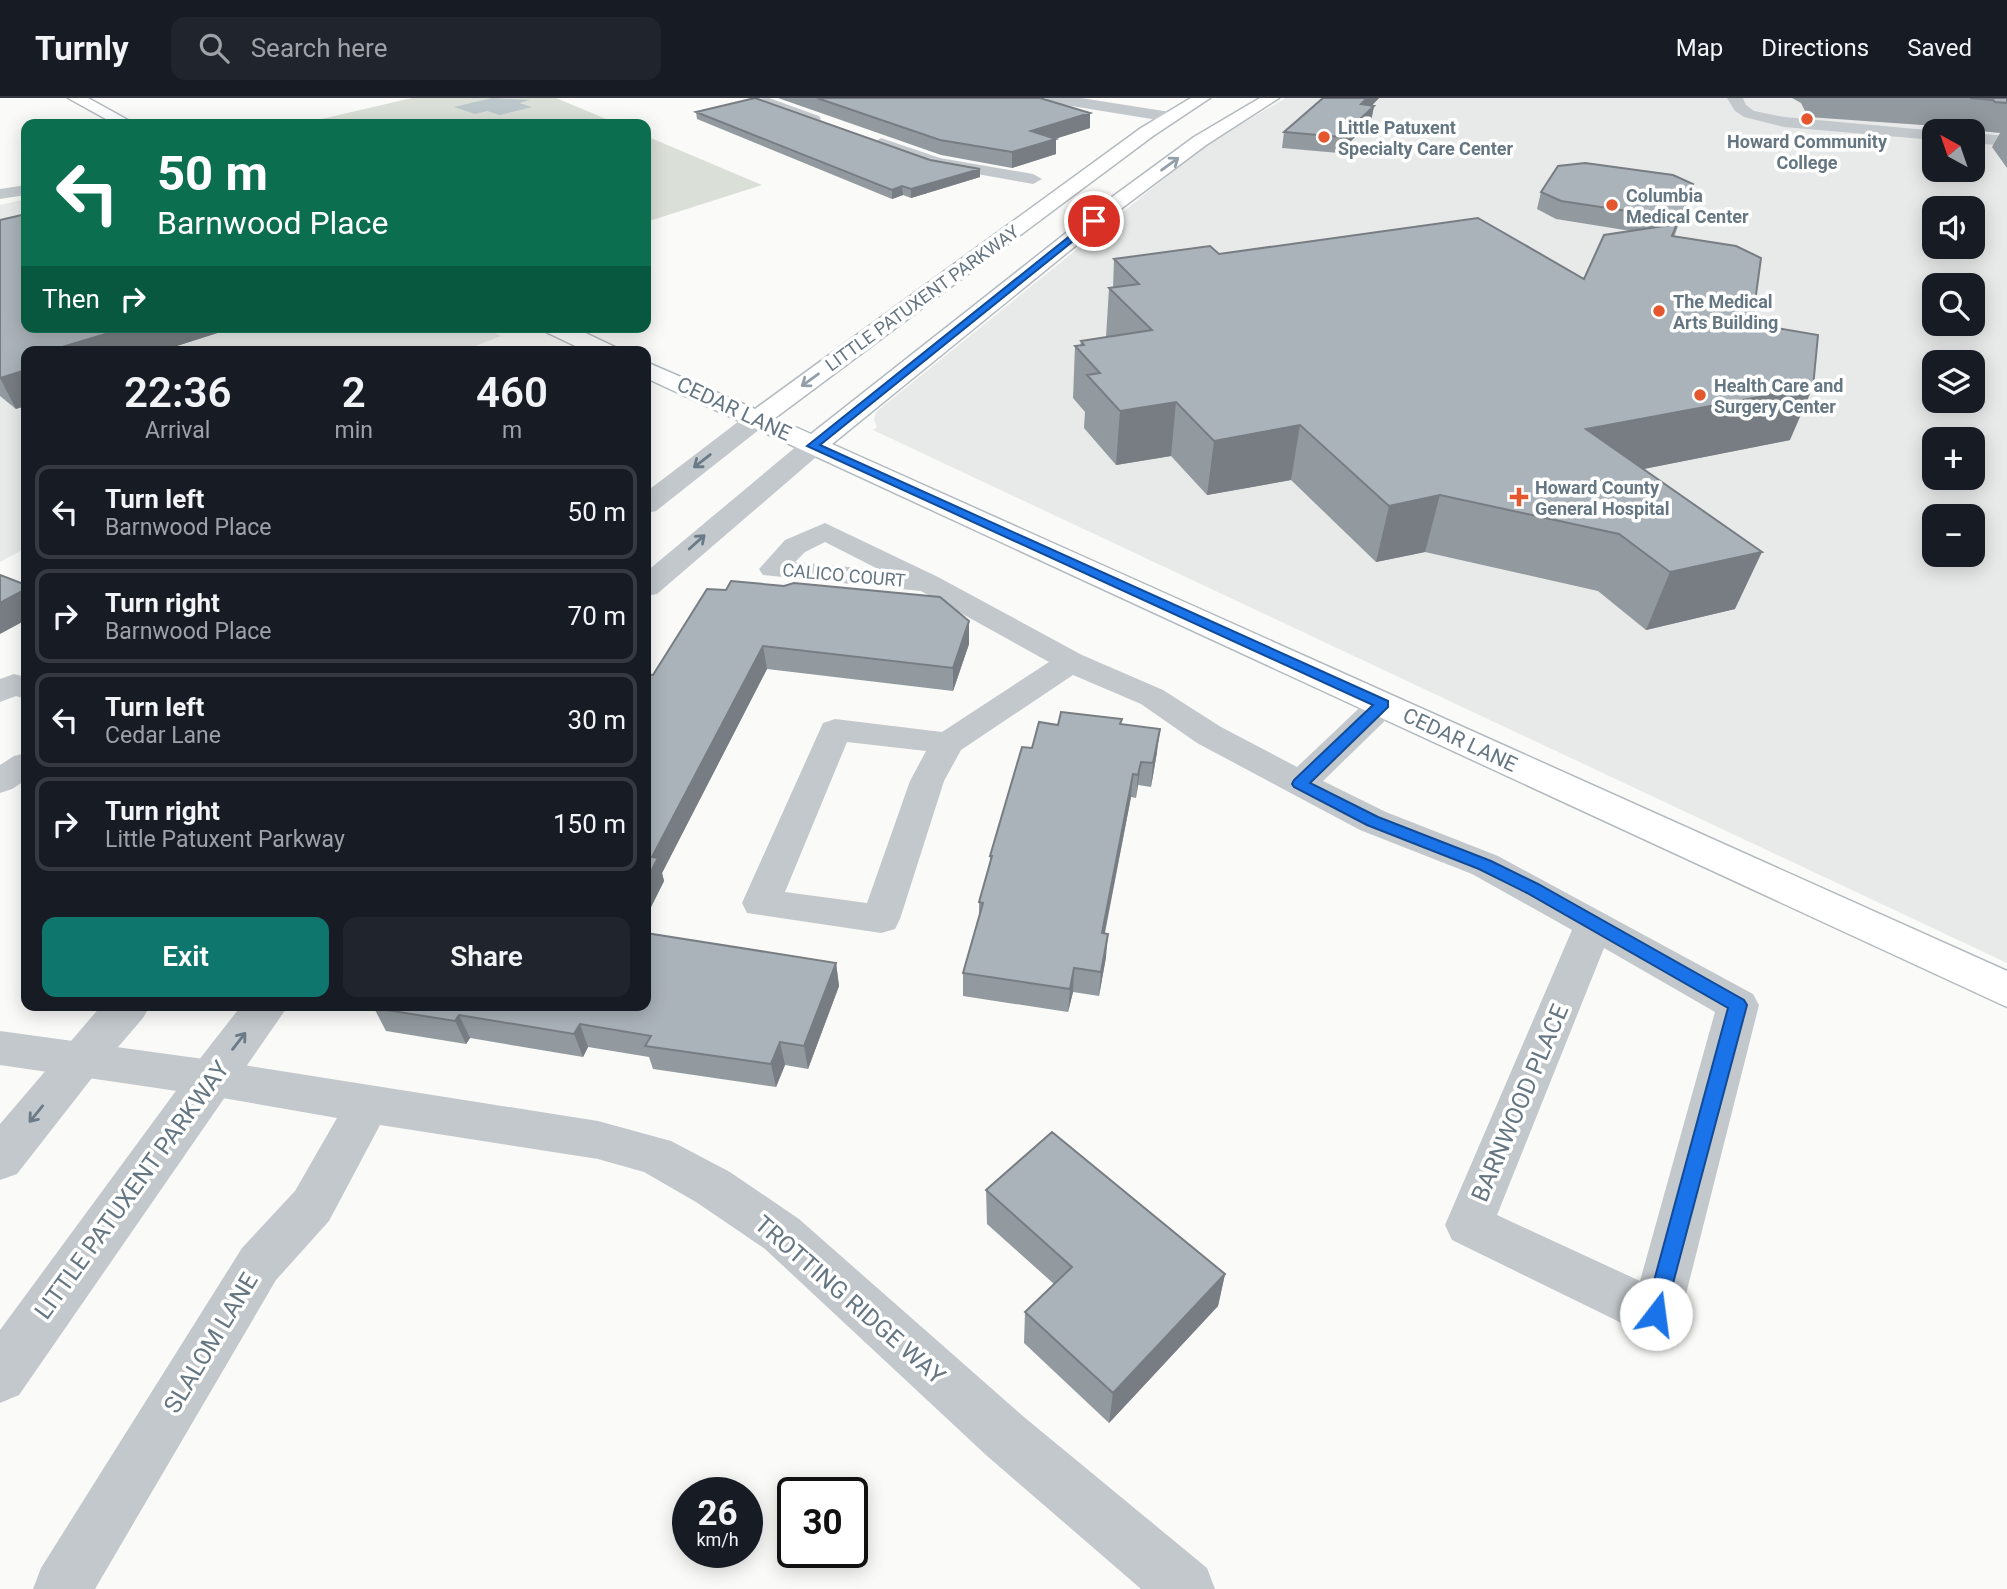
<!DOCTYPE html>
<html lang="en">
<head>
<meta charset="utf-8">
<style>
  :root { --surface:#171b24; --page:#20242c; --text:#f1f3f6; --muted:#9ea1a6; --line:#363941; --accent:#0f766e }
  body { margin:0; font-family:Roboto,sans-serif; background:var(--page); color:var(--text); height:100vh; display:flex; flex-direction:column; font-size:26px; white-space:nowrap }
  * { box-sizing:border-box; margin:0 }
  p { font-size:23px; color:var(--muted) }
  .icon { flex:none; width:38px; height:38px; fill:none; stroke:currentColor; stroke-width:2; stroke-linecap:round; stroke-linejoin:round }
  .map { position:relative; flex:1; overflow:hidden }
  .side { position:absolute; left:21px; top:248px; width:630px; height:665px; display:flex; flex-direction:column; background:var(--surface); border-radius:14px; box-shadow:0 4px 18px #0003 }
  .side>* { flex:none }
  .banner { position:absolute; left:21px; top:21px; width:630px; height:214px; border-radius:14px; box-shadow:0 4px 18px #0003; background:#0b6e4f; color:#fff; overflow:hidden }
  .needle { width:46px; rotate:320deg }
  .fabs { position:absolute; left:1922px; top:21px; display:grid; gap:14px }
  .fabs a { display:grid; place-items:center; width:63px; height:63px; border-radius:14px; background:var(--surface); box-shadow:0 4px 18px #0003; font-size:35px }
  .speed { position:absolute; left:672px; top:1379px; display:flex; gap:14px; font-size:35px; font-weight:700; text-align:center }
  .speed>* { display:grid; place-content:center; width:91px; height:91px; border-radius:50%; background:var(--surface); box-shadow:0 4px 18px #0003; line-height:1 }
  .speed small { font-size:18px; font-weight:400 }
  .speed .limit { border:4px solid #111; border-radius:10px; background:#fff; color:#111 }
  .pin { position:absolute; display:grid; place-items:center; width:60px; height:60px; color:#fff; margin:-30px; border:4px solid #fff; border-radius:50%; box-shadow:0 2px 7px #0007 }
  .me { position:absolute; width:77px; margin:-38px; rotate:15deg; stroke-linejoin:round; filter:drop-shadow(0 0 5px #0008) }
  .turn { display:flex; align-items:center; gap:24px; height:147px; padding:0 21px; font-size:32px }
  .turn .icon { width:91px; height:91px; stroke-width:2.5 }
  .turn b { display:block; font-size:49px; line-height:60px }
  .then { display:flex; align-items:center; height:66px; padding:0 21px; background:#0003; gap:14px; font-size:26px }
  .eta { display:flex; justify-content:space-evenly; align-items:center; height:119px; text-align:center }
  .eta b { font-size:42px; font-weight:600; line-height:49px }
  .primary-button { display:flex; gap:14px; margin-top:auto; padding:14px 21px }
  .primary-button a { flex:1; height:80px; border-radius:14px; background:var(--accent); color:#fff; font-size:28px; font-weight:600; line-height:80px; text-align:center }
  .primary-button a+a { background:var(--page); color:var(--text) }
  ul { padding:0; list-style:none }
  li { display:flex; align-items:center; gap:21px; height:94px; margin:0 14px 10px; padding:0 7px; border:4px solid var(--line); border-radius:14px }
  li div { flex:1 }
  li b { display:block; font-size:26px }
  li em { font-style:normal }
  header { display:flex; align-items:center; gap:42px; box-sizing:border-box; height:98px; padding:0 35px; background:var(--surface); border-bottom:2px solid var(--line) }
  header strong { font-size:33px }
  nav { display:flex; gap:38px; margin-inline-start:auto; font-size:24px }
  .search { width:490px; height:63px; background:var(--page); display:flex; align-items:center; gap:18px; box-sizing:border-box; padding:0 24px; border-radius:14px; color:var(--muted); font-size:26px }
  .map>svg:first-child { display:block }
  .built { fill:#e8e9e9; fill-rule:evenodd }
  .green { fill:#dadfd7 }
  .water { fill:#bbc7cb }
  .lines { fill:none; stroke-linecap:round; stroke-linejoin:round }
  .secondary-casing { stroke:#b3babf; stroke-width:3 }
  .minor { fill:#c3c8cc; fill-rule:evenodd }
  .tertiary { fill:#c3c8cc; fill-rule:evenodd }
  .secondary { fill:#fff; fill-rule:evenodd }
  .wall { fill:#929a9f }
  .shaded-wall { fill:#777d82 }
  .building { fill:#aab3b9; stroke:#777d82; stroke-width:2 }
  .oneway { stroke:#939fa8 }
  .oneway2 { stroke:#6a7a87 }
  .route { fill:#1a73e8; stroke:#114b97; stroke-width:2 }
  .poi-dot { fill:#e4572e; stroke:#fff; stroke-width:2.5 }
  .labels { text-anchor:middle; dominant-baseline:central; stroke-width:7; stroke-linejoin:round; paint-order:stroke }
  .far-poi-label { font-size:18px; font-weight:bold; fill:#657683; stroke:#fff; text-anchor:start }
  .far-street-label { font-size:18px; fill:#657683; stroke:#fff }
  .street-label { font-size:21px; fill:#657683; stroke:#fff }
  .near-street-label { font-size:24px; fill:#657683; stroke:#fff }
</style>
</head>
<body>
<header>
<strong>Turnly</strong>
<div class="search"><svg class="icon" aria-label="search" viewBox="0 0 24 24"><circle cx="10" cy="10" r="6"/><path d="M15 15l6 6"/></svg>Search here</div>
<nav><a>Map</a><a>Directions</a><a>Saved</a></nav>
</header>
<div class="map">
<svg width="2007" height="1491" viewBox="0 0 2007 1491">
  <rect width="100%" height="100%" fill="#fafaf8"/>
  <!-- built -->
  <path class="built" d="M 1286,0 L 2007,0 L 2007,865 L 873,332 L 877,329 L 874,322 L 876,314 L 1208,45 ZM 1934,33 L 1972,33 L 1972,72 L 1934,72 ZM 1934,110 L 1972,110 L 1972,149 L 1934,149 ZM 1934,187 L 1972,187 L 1972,226 L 1934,226 ZM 1934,264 L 1972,264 L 1972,303 L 1934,303 ZM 1934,341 L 1972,341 L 1972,380 L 1934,380 ZM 1934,418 L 1972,418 L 1972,457 L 1934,457 Z
    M 26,101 L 26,229 L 483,229 L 501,238 L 460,254 L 26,254 L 26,450 L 0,464 L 0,107 Z"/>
  <!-- green -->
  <path class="green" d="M 412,0 L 556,0 L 618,26 L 300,26 Z
    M 646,38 L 762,87 L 646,124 Z"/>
  <!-- water -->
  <path class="water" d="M 492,0 L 530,2 L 519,5 L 532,9 L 500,17 L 487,13 L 475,16 L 454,9 Z"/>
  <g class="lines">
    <!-- secondary casing -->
    <g class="secondary-casing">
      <path id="secondary" d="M 68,0 L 88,0 L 135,26 L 115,26 Z
        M 1191,0 L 1210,0 L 1153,38 L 775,320 L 811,336 L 1108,102 L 1194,39 L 1260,0 L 1279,0 L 1206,47 L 1122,110 L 832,346 L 2007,873 L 2007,909 L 646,280 L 646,264 L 755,311 L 1141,30 Z
        M 543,229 L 573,229 L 615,249 L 619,254 L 588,254 L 546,234 Z"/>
    </g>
    <!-- minor -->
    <path class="minor" d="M 769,0 L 819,18 L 821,21 L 813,26 L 807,24 L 753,4 L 750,1 Z
      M 1045,0 L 1081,0 L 1170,14 L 1178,19 L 1170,24 L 1053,5 Z
      M 1727,0 L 1743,0 L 1746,7 L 1754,13 L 1784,19 L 1938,33 L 1934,33 L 1934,42 L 1784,29 L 1744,19 L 1735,13 Z
      M 1972,35 L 2007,38 L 2007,48 L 1972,45 Z
      M 881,40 L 940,60 L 1033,76 L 1042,81 L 1033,86 L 937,69 L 875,48 L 873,45 Z
      M 26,87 L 26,97 L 0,101 L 0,91 Z
      M 825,425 L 938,479 L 1082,557 L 1163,592 L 1221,629 L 1297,669 L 1371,599 L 1383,596 L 1395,599 L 1399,606 L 1395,613 L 1323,683 L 1386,714 L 1498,758 L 1753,896 L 1759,907 L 1681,1216 L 1674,1233 L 1656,1240 L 1638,1233 L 1452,1142 L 1445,1127 L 1572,832 L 1472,776 L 1360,732 L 1197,645 L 1141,606 L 1073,577 L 961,652 L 944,683 L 900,821 L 895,831 L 881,835 L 747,815 L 742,805 L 823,625 L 835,621 L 942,634 L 1049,564 L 921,493 L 763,477 L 759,471 L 785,442 ZM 825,444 L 880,472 L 795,464 L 805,454 ZM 847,644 L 926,653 L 910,683 L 867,805 L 785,794 ZM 1604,850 L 1715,914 L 1640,1183 L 1497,1117 Z
      M 14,576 L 26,579 L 26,601 L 16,598 L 0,604 L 0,581 Z
      M 26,655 L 26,682 L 12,691 L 0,695 L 0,667 L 14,658 Z
      M 0,933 L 211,962 L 598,1023 L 671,1043 L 730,1074 L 799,1121 L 1024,1319 L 1207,1470 L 1215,1491 L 1141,1491 L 986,1357 L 765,1151 L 696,1104 L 644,1074 L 598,1061 L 380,1027 L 329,1123 L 276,1182 L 95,1491 L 33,1491 L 41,1470 L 242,1150 L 295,1093 L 337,1020 L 211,998 L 0,967 Z"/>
    <!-- tertiary -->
    <path class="tertiary" d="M 756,314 L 765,317 L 769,322 L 765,327 L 656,413 L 646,415 L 646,394 L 747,317 Z
      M 813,340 L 822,342 L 826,348 L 822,354 L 657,496 L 646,498 L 646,474 L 804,342 Z
      M 101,908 L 150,908 L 143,920 L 95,976 L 17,1076 L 0,1082 L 0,1026 Z
      M 241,908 L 288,908 L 19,1297 L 0,1305 L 0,1232 L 195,967 Z"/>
    <!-- secondary -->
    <use href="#secondary" class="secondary"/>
  </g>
  <!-- wall -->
  <path class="wall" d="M 778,0 L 1040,0 L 1090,15 L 1090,30 L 1055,41 L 1056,56 L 1012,70 L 941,57 Z
    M 1323,0 L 1379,0 L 1372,7 L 1374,8 L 1371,23 L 1339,55 L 1282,50 L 1284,34 Z
    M 1792,0 L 2007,0 L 2007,70 L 1992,49 L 2000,35 L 1981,33 L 1979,31 L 1808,19 L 1801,5 Z
    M 696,14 L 930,62 L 980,71 L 980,79 L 911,100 L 903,97 L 892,101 L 697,21 Z
    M 1541,94 L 1687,104 L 1674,139 L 1752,226 L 1790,342 L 1643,371 L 1735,511 L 1646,532 L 1598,493 L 1425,454 L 1376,464 L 1291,382 L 1207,397 L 1171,358 L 1116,367 L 1084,330 L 1085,314 L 1073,300 L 1075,248 L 1080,248 L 1081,243 L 1106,239 L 1109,190 L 1113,190 L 1114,161 L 1219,156 L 1584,181 L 1631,133 L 1556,121 L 1537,111 Z
    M 0,122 L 26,229 L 236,229 L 158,254 L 26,254 L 16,311 L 0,298 Z
    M 707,491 L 969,523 L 969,546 L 953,593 L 767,571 L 662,775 L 664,783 L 646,819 L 646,576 L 653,577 Z
    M 1121,626 L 1157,654 L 1151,689 L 1138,687 L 1136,700 L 1131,699 L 1105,835 L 1106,859 L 1099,898 L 1073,894 L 1068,914 L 963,898 L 963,875 L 979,818 L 979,804 L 990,765 L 990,758 L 1032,650 L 1058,627 Z
    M 836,865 L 839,888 L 808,971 L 785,967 L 776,989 L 653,971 L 649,959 L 588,949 L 583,959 L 470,940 L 466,946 L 386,933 L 374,910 Z
    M 986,1092 L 1225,1176 L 1218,1208 L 1109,1325 L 1024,1245 L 1025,1214 L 1054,1186 L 987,1126 Z"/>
  <!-- shaded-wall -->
  <path class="shaded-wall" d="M 1367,0 L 1379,0 L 1358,22 L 1361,6 Z
    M 1374,8 L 1371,23 L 1339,55 L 1341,39 Z
    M 1090,15 L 1090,30 L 1031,48 L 1031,33 Z
    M 1056,41 L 1056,56 L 1012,70 L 1012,54 Z
    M 980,71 L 980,79 L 911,100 L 911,91 Z
    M 902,88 L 903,97 L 892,101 L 892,92 Z
    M 129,229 L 236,229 L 158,254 L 60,254 L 59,250 Z
    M 26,272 L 26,308 L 16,311 L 0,280 Z
    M 1813,289 L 1790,342 L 1568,386 L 1586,331 Z
    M 1176,304 L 1171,358 L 1116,367 L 1120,313 Z
    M 1300,327 L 1291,382 L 1207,397 L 1214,343 Z
    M 1440,397 L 1425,454 L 1376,464 L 1389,408 Z
    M 1762,454 L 1735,511 L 1646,532 L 1670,474 Z
    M 26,491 L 26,522 L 0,536 L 0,505 Z
    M 969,523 L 969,546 L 953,593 L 953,570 Z
    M 763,548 L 767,571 L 662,775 L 664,783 L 646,819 L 646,783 L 652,759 Z
    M 1160,631 L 1157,654 L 1151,689 L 1153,665 Z
    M 1141,664 L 1138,687 L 1136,700 L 1138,677 Z
    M 1133,676 L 1131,699 L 1100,858 L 1102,835 Z
    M 1108,836 L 1106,859 L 1099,898 L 1101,874 Z
    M 836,865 L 839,888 L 808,971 L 804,948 Z
    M 1074,870 L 1073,894 L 1068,914 L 1070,891 Z
    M 459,917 L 470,940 L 466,946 L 455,923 Z
    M 580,926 L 588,949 L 583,959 L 574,936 Z
    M 780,944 L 785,967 L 776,989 L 771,966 Z
    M 1225,1176 L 1218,1208 L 1109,1325 L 1113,1295 Z"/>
  <!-- building -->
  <path class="building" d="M 755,0 L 930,62 L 980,71 L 911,91 L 902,88 L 892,92 L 696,14 Z
    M 817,0 L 1040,0 L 1090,15 L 1031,33 L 1056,41 L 1012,54 L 940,42 Z
    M 1323,0 L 1367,0 L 1361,6 L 1374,8 L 1341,39 L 1284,34 Z
    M 1970,0 L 2007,0 L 2007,5 L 1995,4 L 1993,2 Z
    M 1585,65 L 1673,77 L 1693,86 L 1680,121 L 1561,103 L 1541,94 L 1558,68 Z
    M 26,116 L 26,229 L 129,229 L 59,250 L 63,254 L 26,254 L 26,272 L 0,280 L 0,122 Z
    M 1478,120 L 1584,181 L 1604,137 L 1677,126 L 1672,138 L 1736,148 L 1761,160 L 1752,226 L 1818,237 L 1813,289 L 1586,331 L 1762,454 L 1670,474 L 1619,436 L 1440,397 L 1389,408 L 1300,327 L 1214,343 L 1176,304 L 1120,313 L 1087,277 L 1100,275 L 1075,248 L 1084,247 L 1081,243 L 1152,232 L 1109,190 L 1139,186 L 1114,161 L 1210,148 L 1219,156 Z
    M 0,477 L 26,487 L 26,491 L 0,505 Z
    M 731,483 L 784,488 L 794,485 L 940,499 L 969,523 L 953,570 L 763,548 L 652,759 L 658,760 L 646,783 L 646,576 L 653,577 L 707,491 L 726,492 Z
    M 1061,614 L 1122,621 L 1120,626 L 1160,631 L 1153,665 L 1141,664 L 1138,677 L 1133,676 L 1102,835 L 1108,836 L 1101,874 L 1074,870 L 1070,891 L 963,875 L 983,805 L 979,804 L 992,758 L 990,758 L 1022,649 L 1032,650 L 1039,624 L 1058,627 Z
    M 646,835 L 836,865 L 804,948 L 780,944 L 771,966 L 645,948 L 651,938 L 580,926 L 574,936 L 459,917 L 455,923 L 374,910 L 375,908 L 646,908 Z
    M 1052,1034 L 1225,1176 L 1113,1295 L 1025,1214 L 1072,1169 L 986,1092 Z"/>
  <!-- one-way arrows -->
  <defs><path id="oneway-shaft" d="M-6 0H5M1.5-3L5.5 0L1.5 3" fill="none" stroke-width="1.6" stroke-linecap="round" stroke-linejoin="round" transform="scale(1.75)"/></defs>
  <g class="oneway">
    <use href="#oneway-shaft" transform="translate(1170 66) rotate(-36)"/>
    <use href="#oneway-shaft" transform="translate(810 282) rotate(144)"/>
  </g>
  <g class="oneway2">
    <use href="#oneway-shaft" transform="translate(702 363) rotate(142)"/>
    <use href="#oneway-shaft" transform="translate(697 444) rotate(-42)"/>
    <use href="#oneway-shaft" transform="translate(239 943) rotate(-52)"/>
    <use href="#oneway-shaft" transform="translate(36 1016) rotate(129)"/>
  </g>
  <!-- route -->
  <path class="route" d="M 1091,121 L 1098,123 L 820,347 L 1388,603 L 1388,609 L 1310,685 L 1378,719 L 1491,763 L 1538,786 L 1744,902 L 1747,907 L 1663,1223 L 1656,1227 L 1648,1223 L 1645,1216 L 1728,910 L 1527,795 L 1479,771 L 1367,727 L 1294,689 L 1292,686 L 1294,682 L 1373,607 L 807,348 Z"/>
  <!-- markers -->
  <g class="poi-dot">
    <circle cx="1807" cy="21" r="7"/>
    <circle cx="1324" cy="39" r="7"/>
    <circle cx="1612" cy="107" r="7"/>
    <circle cx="1659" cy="213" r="7"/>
    <circle cx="1700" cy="297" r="7"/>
    <path d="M1515.5 388.5h7v7h7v7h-7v7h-7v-7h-7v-7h7z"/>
  </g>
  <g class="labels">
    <!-- far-poi labels -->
    <g class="far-poi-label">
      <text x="1338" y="29">Little Patuxent<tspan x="1338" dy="21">Specialty Care Center</tspan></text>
      <text x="1807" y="43" text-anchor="middle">Howard Community<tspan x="1807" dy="21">College</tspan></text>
      <text x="1626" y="97">Columbia<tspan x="1626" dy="21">Medical Center</tspan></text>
      <text x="1673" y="203">The Medical<tspan x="1673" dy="21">Arts Building</tspan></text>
      <text x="1714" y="287">Health Care and<tspan x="1714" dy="21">Surgery Center</tspan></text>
      <text x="1535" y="389">Howard County<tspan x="1535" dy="21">General Hospital</tspan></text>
    </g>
    <!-- far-street labels -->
    <g class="far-street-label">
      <text transform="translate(922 200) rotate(-36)">LITTLE PATUXENT PARKWAY</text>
      <text transform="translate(844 477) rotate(5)">CALICO COURT</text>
    </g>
    <!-- street labels -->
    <g class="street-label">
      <text transform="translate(734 311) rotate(25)">CEDAR LANE</text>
      <text transform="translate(1460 642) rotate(25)">CEDAR LANE</text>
    </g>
    <!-- near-street labels -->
    <g class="near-street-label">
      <text transform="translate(1520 1005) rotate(-67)">BARNWOOD PLACE</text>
      <text transform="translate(132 1092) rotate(-54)">LITTLE PATUXENT PARKWAY</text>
      <text transform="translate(850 1202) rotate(41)">TROTTING RIDGE WAY</text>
      <text transform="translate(211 1245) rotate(-59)">SLALOM LANE</text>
    </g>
  </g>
</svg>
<div class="fabs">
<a><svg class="needle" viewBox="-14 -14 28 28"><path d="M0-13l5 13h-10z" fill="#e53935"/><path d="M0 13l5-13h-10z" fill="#9ea1a6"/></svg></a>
<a><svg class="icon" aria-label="sound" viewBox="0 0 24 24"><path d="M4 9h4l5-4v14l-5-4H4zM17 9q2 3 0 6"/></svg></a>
<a><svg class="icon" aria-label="search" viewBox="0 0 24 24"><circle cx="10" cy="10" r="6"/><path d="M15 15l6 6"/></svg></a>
<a><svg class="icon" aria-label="layers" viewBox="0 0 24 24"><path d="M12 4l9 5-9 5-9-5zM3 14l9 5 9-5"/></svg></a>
<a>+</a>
<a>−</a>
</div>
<div class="speed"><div>26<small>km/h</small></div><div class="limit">30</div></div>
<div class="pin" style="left:1094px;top:123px;background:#d93025"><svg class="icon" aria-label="arrive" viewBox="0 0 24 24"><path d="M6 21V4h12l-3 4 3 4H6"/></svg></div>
<svg class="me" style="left:1656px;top:1216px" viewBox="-20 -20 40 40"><circle r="19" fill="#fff"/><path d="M0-13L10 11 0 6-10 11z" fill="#1a73e8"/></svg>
<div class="banner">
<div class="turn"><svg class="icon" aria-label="left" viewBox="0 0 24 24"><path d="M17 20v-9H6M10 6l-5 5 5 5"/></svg><div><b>50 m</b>Barnwood Place</div></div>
<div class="then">Then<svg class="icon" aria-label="right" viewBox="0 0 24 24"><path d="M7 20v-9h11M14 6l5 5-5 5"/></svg></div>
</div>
<section class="side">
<div class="eta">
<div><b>22:36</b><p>Arrival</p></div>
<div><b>2</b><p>min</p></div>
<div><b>460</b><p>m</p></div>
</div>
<ul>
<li><svg class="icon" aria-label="left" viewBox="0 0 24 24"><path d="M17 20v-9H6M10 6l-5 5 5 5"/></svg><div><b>Turn left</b><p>Barnwood Place</p></div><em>50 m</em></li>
<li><svg class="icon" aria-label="right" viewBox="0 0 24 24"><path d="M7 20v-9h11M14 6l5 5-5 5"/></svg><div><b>Turn right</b><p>Barnwood Place</p></div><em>70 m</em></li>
<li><svg class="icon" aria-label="left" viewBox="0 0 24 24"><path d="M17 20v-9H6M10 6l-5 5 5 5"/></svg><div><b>Turn left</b><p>Cedar Lane</p></div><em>30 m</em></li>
<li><svg class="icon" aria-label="right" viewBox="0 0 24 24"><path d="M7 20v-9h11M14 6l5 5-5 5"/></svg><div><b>Turn right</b><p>Little Patuxent Parkway</p></div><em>150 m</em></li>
</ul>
<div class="primary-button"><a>Exit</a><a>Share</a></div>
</section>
</div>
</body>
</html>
